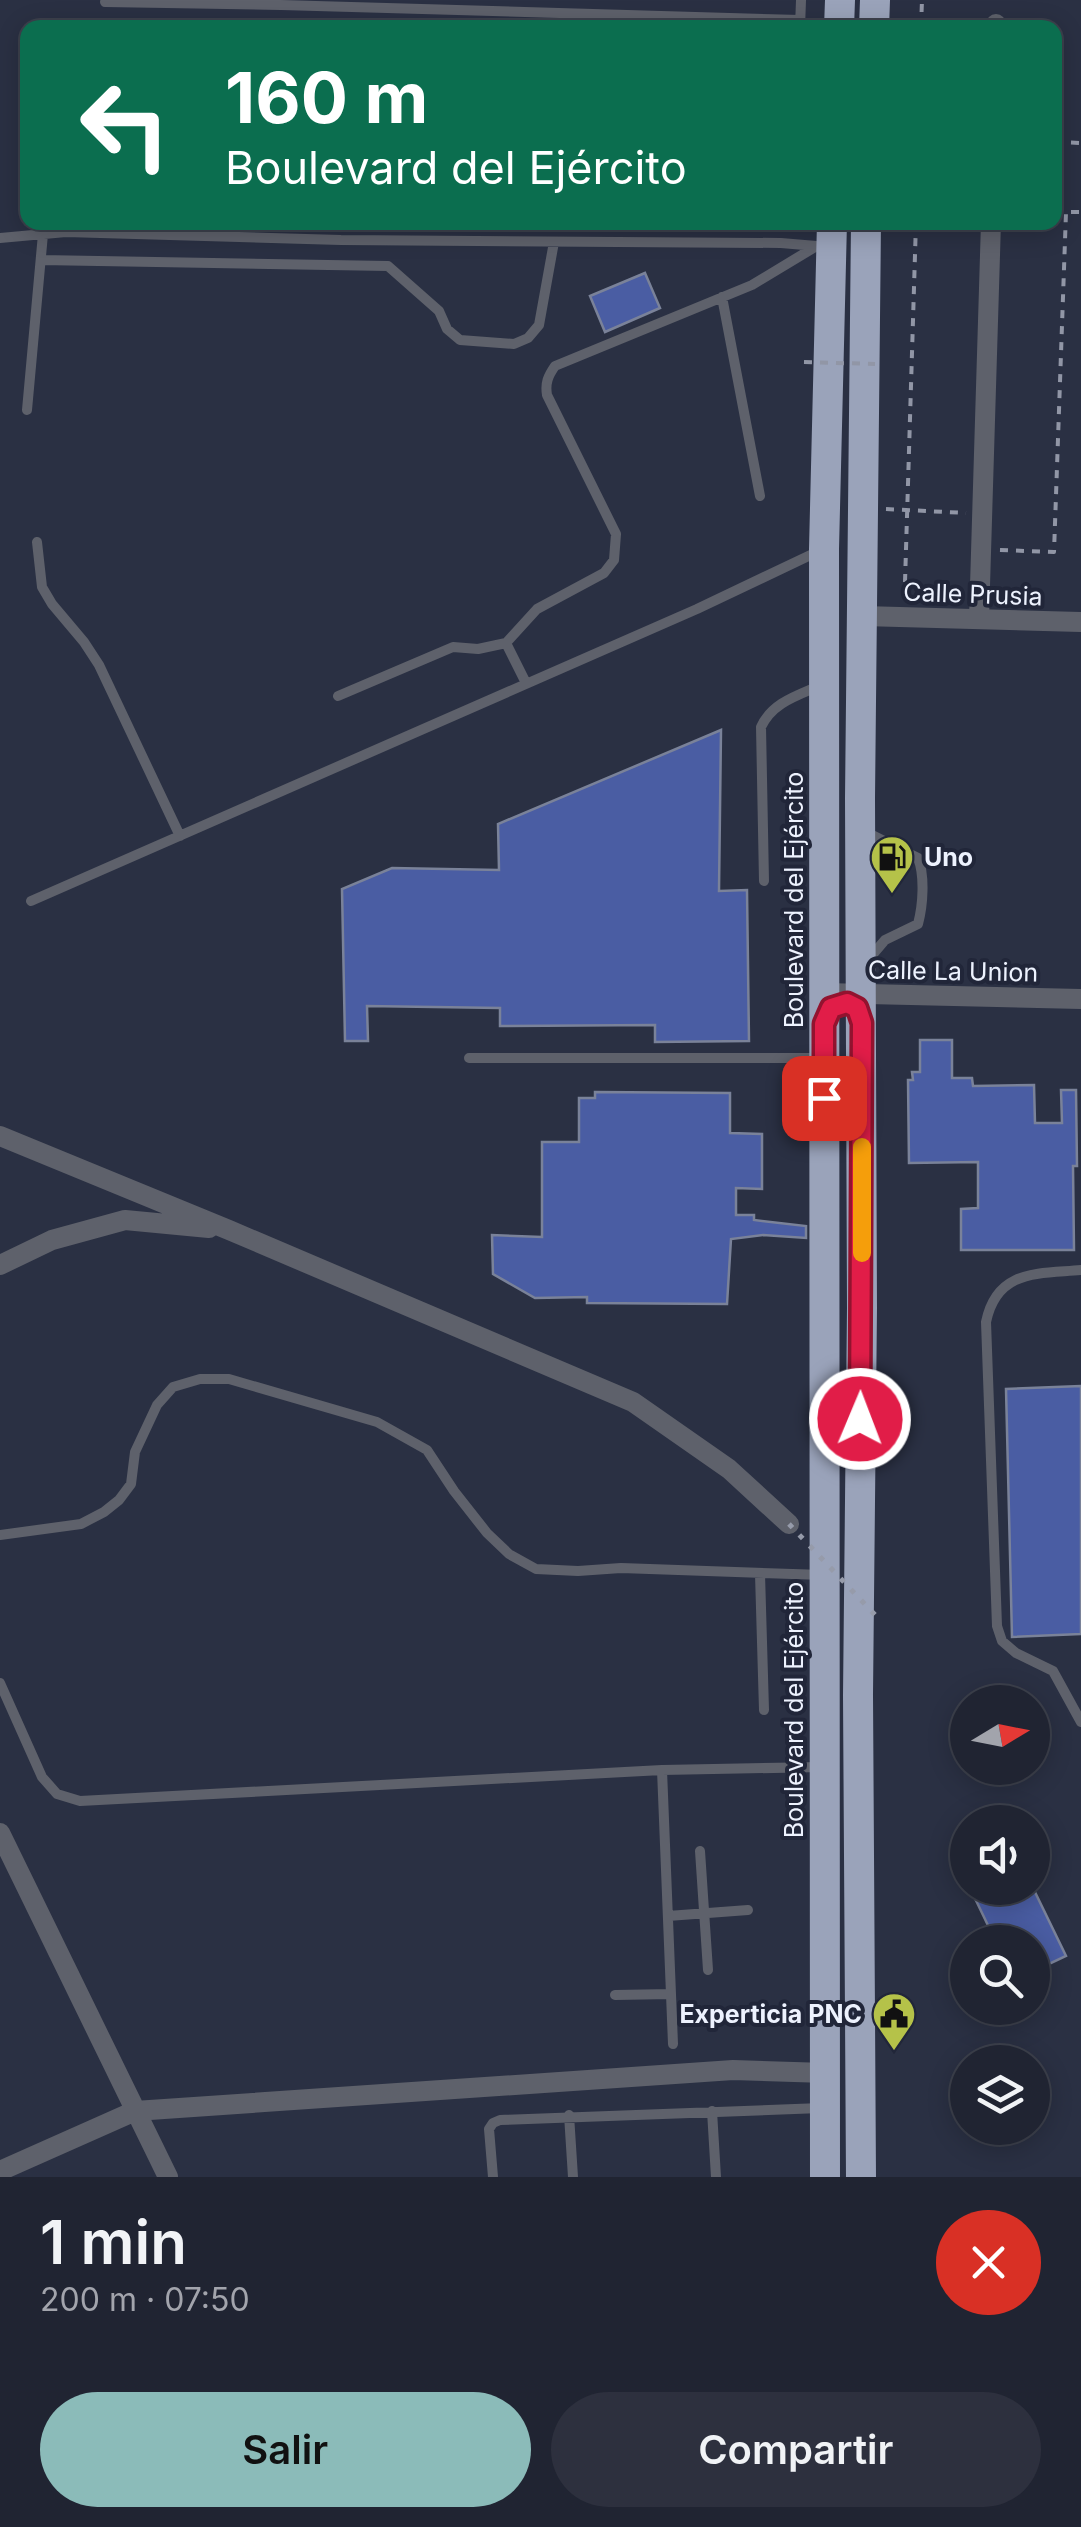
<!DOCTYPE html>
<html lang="es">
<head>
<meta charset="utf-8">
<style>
  :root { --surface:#202432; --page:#2d303e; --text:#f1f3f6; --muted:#a2a4ac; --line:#3d414d; --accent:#8bbbb9 }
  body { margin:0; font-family:Inter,sans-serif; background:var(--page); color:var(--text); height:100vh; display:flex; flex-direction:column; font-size:38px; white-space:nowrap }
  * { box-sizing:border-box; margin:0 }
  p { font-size:32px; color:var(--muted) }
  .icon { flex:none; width:55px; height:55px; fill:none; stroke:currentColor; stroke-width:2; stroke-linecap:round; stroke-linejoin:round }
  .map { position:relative; height:2177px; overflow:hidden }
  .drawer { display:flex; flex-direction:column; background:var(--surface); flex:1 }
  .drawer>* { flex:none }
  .banner { position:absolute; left:20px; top:20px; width:1042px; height:210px; border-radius:20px; box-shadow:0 5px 25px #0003,0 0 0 2px var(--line); background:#0b6e4f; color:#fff; overflow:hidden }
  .needle { width:65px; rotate:80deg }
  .controls { position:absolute; left:950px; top:1685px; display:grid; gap:20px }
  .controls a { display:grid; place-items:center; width:100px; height:100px; border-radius:50%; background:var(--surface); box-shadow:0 5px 25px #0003,0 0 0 2px var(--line); font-size:50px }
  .pin { position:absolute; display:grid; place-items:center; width:85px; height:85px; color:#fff; margin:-42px; border-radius:20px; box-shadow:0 5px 15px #0006 }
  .me { position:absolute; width:110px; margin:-55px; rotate:1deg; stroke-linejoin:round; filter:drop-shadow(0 0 8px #0008) }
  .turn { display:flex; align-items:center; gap:35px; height:210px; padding:0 40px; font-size:45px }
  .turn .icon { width:130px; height:130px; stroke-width:2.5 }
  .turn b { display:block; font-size:70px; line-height:85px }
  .round { display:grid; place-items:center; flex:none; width:105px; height:105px; border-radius:52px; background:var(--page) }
  .overview { display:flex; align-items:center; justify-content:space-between; height:170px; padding:0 40px }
  h1 { font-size:60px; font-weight:600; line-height:75px }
  .button { display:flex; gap:20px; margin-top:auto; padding:20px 40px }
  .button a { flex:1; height:115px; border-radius:60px; background:var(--accent); color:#111; font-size:40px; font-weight:600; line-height:115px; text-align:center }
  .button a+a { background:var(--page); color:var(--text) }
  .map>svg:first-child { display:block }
  .building { fill:#4a5da3; stroke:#7a8299; stroke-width:2.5 }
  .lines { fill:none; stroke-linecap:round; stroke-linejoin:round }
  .path { stroke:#9196a6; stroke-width:4; stroke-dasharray:8 8; stroke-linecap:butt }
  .lane { stroke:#5e616b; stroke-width:10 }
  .street { stroke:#5e616b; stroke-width:20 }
  .highway { stroke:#9aa3ba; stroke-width:30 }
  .rail { stroke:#969baa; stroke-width:5; stroke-dasharray:5 10; stroke-linecap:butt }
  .path-bridge { stroke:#9196a6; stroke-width:4; stroke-dasharray:8 8; stroke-linecap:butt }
  .route-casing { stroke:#92132f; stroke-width:25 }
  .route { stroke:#e11d48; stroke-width:18 }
  .slow { stroke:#f59e0b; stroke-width:18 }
  .labels { text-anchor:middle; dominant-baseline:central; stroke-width:8; stroke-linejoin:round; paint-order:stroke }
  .street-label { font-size:25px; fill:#edf2fe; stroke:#212639 }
  .poi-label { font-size:25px; font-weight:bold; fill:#edf2fe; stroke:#212639; text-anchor:start }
</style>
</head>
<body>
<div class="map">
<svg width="1081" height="2177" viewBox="0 0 1081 2177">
  <rect width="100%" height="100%" fill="#2a3043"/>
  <!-- building -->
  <path class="building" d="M 645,273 L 660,308 L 605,332 L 590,296 Z
    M 721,730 L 719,891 L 747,890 L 749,1041 L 655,1042 L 655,1025 L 500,1026 L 500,1008 L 367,1006 L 368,1041 L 345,1041 L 342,889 L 392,868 L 499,870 L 498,824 Z
    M 920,1040 L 952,1040 L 952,1078 L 972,1078 L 973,1086 L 1034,1085 L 1035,1123 L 1062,1123 L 1061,1090 L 1076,1090 L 1077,1166 L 1073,1166 L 1074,1250 L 961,1250 L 961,1209 L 978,1208 L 978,1162 L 909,1163 L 908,1080 L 913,1080 L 912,1072 L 920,1072 Z
    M 595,1092 L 730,1093 L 730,1133 L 762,1134 L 762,1189 L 736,1188 L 736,1215 L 754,1215 L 754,1220 L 806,1226 L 806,1238 L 763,1235 L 731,1239 L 727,1304 L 587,1303 L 587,1297 L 535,1298 L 493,1274 L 492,1235 L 542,1237 L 542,1142 L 579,1142 L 579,1098 L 595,1098 Z
    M 1081,1386 L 1081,1634 L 1012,1637 L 1006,1389 Z
    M 970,1888 L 1033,1888 L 1066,1956 L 1032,1972 L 1032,1942 L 996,1942 Z"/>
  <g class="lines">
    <!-- path -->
    <path class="path" d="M 921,28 L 922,0
      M 1055,142 L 1081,143
      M 1055,212 L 1081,212
      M 886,509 L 966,513
      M 1000,550 L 1054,552 L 1066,212
      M 905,582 L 916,222"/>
    <!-- lane -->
    <path class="lane" d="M 105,2 L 281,5 L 800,20
      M 800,28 L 801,0
      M 0,238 L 66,232 L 341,240 L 781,243 L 828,247
      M 41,260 L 388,266 L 439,311 L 447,329 L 460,340 L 514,344 L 528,338 L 539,325 L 554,242
      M 722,297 L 760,496
      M 27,410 L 43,234
      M 37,542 L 42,587 L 52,604 L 84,642 L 99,665 L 180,836
      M 506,643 L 526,683
      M 338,696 L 453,647 L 478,649 L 506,643 L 537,609 L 604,573 L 614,560 L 616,534 L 547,395 C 545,383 548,376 555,366 L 752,285 L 815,247
      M 764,881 L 761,727 C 772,703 796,696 819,686
      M 31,901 L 697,609 L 819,551
      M 868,960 L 885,940 L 918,924 C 923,905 925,876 918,858 L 872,835
      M 469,1058 L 823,1058
      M 1081,1270 C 1038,1274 997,1269 986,1322 L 997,1626 L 1002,1641 L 1016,1653 L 1053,1671 L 1081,1722
      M 0,1535 L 81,1524 L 104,1512 L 119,1500 L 131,1484 L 135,1452 L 157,1405 L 173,1387 L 200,1379 L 229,1379 L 377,1422 L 427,1450 L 454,1491 L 487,1533 L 509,1554 L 536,1569 L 578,1571 L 621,1568 L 823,1575
      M 760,1574 L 764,1710
      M 0,1683 L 42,1777 L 57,1794 L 80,1801 L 662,1770
      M 700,1851 L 708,1970
      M 668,1916 L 748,1910
      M 615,1995 L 671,1994
      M 673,2044 L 662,1770 L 822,1767
      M 712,2111 L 716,2177
      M 569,2115 L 573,2177
      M 493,2177 L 489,2129 L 493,2123 L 500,2120 L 821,2108"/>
    <!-- street -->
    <path class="street" d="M 996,28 L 996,24
      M 863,616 L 1081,622
      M 979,619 L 991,222
      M 824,993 L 1081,999
      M 0,1136 L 229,1230 L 633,1402 L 729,1469 L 789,1524
      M 0,1265 L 52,1240 L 125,1220 L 209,1228
      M 0,1833 L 168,2177
      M 0,2171 L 135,2111 L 733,2070 L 826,2073"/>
    <!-- highway -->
    <path class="highway" d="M 839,28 L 840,0
      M 874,28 L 875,0
      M 825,2177 L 824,549 L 832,222
      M 861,2177 L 858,1695 L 862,1308 L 860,798 L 866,222"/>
    <!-- rail -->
    <path class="rail" d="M 789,1524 L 877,1617"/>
    <!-- path-bridge -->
    <path class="path-bridge" d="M 804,362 L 875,364"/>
  </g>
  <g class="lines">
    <!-- route casing -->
    <g class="route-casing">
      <path id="route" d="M 824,1098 L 824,1024 L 831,1008 L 847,1003 L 857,1008 L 862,1023 L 860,1419"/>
    </g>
    <!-- route -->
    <use href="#route" class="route"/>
    <!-- slow -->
    <path class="slow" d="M 862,1147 L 862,1253"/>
  </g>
  <!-- icons -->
  <defs>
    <g id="fuel-pin" transform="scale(2.25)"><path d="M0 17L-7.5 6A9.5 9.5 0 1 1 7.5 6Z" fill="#b5c249" stroke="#212639"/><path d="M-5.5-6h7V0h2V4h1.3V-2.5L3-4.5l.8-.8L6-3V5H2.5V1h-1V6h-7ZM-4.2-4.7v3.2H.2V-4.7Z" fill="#111"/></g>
    <g id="civic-pin" transform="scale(2.25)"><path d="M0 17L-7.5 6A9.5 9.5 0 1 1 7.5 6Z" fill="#b5c249" stroke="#212639"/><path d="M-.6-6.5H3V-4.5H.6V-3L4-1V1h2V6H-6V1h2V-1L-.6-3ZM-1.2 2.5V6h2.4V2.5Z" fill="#111"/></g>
  </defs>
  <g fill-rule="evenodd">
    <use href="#fuel-pin" x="892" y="857"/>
    <use href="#civic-pin" x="894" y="2014"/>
  </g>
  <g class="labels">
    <!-- street labels -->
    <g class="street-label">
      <text transform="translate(973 594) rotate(2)">Calle Prusia</text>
      <text transform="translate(794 900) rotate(-90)">Boulevard del Ejército</text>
      <text transform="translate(953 971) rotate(1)">Calle La Union</text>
      <text transform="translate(794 1710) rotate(-90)">Boulevard del Ejército</text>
    </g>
    <!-- poi labels -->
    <g class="poi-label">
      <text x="924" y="857">Uno</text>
      <text x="862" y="2014" text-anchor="end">Experticia PNC</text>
    </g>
  </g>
</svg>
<div class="controls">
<a><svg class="needle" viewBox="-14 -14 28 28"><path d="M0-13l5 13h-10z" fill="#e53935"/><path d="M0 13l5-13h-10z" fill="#a2a4ac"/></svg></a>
<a><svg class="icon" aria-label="sound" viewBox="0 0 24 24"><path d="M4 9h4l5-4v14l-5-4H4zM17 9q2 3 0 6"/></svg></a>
<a><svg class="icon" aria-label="search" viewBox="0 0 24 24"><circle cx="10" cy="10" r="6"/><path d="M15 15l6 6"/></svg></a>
<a><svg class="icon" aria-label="layers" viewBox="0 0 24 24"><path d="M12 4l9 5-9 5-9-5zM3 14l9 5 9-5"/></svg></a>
</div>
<div class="pin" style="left:824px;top:1098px;background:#d93025"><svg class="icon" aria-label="arrive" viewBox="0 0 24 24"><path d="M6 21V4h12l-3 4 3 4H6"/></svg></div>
<svg class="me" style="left:860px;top:1419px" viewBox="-20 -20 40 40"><circle r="17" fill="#e11d48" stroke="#fff" stroke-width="3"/><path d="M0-11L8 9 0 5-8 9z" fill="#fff"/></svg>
<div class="banner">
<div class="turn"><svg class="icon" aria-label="left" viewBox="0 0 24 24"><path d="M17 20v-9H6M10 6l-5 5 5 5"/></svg><div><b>160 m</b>Boulevard del Ejército</div></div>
</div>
</div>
<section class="drawer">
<div class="overview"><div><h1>1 min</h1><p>200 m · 07:50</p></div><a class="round" style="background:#d93025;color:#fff"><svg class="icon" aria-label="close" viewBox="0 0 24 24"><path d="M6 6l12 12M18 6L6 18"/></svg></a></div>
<div class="button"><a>Salir</a><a>Compartir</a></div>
</section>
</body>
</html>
